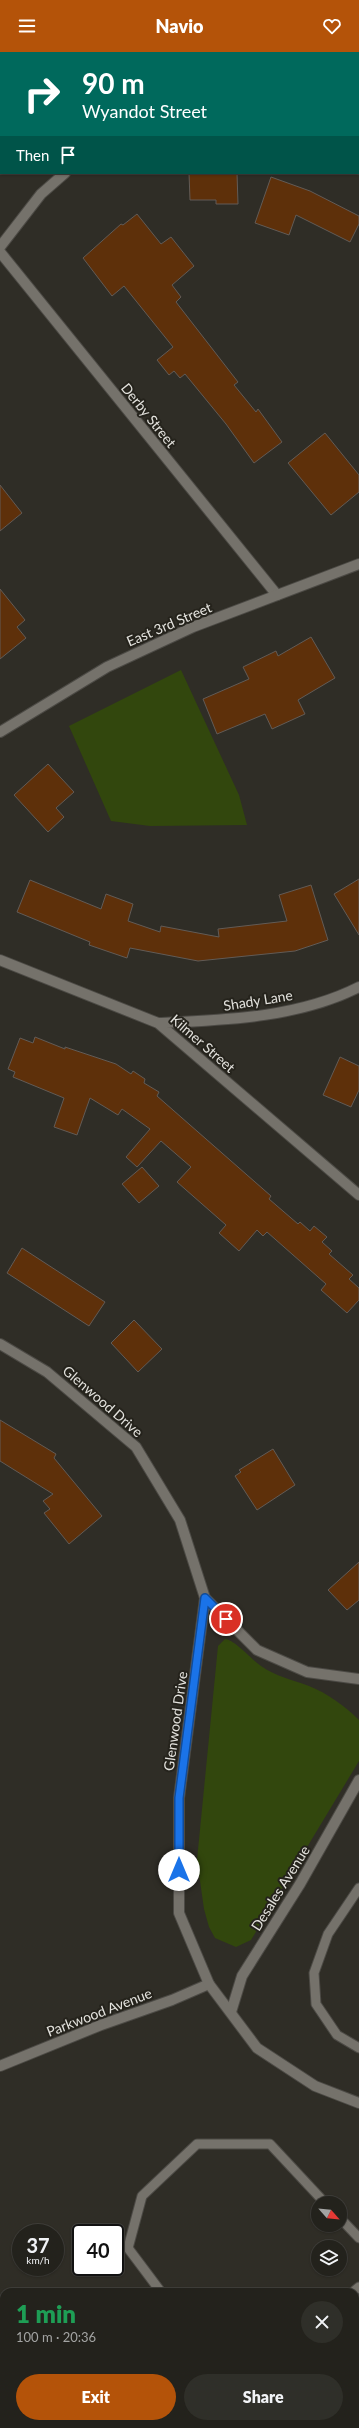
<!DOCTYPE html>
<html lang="en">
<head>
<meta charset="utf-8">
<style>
  :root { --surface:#23221c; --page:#2f2f29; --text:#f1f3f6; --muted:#a3a4a3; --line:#403f3b; --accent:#b45309 }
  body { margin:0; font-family:Lato,sans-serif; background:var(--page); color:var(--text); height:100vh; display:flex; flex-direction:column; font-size:15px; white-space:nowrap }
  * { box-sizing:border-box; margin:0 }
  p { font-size:13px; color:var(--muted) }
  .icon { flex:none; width:22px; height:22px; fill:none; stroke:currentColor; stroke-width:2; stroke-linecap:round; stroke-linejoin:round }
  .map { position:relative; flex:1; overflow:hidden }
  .details { position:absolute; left:0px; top:2236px; width:359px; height:140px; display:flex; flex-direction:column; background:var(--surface); border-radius:12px 12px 0 0; box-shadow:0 1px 3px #0004,0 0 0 1px var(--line) }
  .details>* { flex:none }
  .top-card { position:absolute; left:0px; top:0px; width:359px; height:122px; box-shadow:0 1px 3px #0004,0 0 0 1px var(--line); background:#00695c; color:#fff; overflow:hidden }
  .needle { width:26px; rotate:117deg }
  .buttons { position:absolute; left:311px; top:2144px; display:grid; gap:8px }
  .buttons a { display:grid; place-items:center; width:36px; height:36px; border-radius:50%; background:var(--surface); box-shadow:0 1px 3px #0004,0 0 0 1px var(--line); font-size:20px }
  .speed { position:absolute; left:12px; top:2172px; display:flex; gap:8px; font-size:20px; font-weight:700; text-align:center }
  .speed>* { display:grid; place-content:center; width:52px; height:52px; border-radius:50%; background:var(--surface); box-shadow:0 1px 3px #0004,0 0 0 1px var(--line); line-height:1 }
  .speed small { font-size:10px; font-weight:400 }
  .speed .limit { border:2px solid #111; border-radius:6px; background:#fff; color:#111 }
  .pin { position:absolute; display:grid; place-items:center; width:34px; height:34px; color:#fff; margin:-17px; border:2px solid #fff; border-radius:50%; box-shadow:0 1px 4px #0007 }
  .me { position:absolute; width:44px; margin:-22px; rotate:0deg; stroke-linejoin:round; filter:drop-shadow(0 0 3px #0008) }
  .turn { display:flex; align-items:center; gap:14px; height:84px; padding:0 16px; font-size:18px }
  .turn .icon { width:52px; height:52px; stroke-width:2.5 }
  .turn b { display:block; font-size:28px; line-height:34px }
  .then { display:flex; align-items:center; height:38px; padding:0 16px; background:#0003; gap:8px; font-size:15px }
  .round { display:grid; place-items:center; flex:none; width:42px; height:42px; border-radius:21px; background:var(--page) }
  .summary { display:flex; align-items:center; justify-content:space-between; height:68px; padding:0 16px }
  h1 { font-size:24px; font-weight:800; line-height:30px; color:#1e9e55 }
  .button { display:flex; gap:8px; margin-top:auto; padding:8px 16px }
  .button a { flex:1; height:46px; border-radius:24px; background:var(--accent); color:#fff; font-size:16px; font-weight:800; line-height:46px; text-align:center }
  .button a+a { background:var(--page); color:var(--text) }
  header { display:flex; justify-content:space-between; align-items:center; height:52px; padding:0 16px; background:var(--accent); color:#fff; font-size:18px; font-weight:800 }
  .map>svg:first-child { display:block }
  .green { fill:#32470d }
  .building { fill:#5e300a; stroke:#625b56 }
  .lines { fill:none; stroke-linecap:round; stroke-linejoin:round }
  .service-casing { stroke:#4c4a45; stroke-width:11 }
  .minor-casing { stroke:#4c4a45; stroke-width:12 }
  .tertiary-casing { stroke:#4c4a45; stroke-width:12 }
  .service { stroke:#75726b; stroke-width:9 }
  .minor { stroke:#75726b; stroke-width:10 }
  .tertiary { stroke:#75726b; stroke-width:10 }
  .route-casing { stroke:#114b97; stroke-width:10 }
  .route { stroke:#1a73e8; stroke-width:7 }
  .labels { text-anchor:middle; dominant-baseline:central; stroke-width:4; stroke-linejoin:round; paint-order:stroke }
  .street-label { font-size:14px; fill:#e3e2dd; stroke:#25231c }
</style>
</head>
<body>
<header><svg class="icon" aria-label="menu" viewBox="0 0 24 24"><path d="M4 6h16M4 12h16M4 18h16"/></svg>Navio<svg class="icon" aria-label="heart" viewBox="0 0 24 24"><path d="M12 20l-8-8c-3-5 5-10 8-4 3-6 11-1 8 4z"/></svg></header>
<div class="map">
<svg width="359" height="2376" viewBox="0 0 359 2376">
  <rect width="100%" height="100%" fill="#2f2d26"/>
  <!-- green -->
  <path class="green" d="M 181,618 L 239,743 L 247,773 L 150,774 L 111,769 L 69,674 Z
    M 225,1587 C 234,1587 252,1608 261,1614 C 275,1624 293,1628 309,1634 C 327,1641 345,1654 359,1668 L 359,1709 L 251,1888 L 236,1895 L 215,1886 L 209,1875 L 204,1857 L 197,1808 L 218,1594 Z"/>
  <!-- building -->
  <path class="building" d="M 189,121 L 237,121 L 238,152 L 216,152 L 216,148 L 190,148 Z
    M 271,125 L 310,139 L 359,164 L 359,172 L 350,190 L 296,163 L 289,183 L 255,171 Z
    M 137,162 L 161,192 L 171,185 L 194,214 L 172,233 L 181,245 L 176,250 L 238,330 L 234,333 L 256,360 L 258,357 L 282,390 L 254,411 L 226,372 L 185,322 L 180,326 L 174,319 L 169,323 L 157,308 L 173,295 L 124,234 L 112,244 L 83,206 L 121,172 L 123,173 Z
    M 325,381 L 359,423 L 359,440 L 331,463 L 288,411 Z
    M 0,433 L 22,461 L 0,479 Z
    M 0,537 L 25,568 L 17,575 L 26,586 L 0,607 Z
    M 311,585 L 335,626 L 298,648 L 305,662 L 272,677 L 265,662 L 217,682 L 203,647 L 249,627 L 243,615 L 276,599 L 278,604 Z
    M 48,712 L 74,740 L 56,756 L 64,765 L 48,780 L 14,743 Z
    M 359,827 L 359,883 L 334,842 Z
    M 30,828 L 101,857 L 106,842 L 133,852 L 128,869 L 160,880 L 161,874 L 219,885 L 218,877 L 287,869 L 279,843 L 311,833 L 328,888 L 295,899 L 198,909 L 130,896 L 127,906 L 89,893 L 90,890 L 17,860 Z
    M 35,985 L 65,997 L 65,995 L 116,1012 L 131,1022 L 133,1019 L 145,1027 L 144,1031 L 159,1040 L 157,1044 L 271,1144 L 269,1147 L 298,1172 L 300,1170 L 310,1179 L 314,1174 L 327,1185 L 322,1190 L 332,1199 L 329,1202 L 353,1223 L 349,1227 L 359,1236 L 359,1248 L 347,1261 L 321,1238 L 326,1232 L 267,1180 L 263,1184 L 257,1178 L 239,1199 L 219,1181 L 226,1173 L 177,1130 L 191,1115 L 161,1089 L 137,1115 L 126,1105 L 150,1077 L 122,1057 L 118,1063 L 90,1046 L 77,1083 L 54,1075 L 64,1046 L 13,1025 L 15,1020 L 8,1017 L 20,986 L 33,991 Z
    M 340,1005 L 359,1014 L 359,1038 L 351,1055 L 323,1043 Z
    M 142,1115 L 159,1134 L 139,1151 L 122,1132 Z
    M 22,1196 L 105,1250 L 89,1274 L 7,1221 Z
    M 134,1268 L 162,1297 L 138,1320 L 111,1291 Z
    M 0,1368 L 56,1402 L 54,1406 L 102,1464 L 69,1492 L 44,1461 L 50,1457 L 43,1449 L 53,1442 L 0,1409 Z
    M 273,1397 L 295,1433 L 257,1458 L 235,1424 L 241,1420 L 239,1418 Z
    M 359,1510 L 359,1548 L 347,1558 L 328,1538 Z"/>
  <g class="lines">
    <!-- service casing -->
    <g class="service-casing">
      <path id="service" d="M 359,1836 L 328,1882 L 314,1921 L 316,1952 L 337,1983 L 359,1996
        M 340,2166 L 359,2186
        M 161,2240 L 128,2196 L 142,2144 L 197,2092 L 270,2092 L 325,2151
        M 353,2240 L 359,2235
        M 264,2372 L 268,2376"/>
    </g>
    <!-- minor casing -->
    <g class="minor-casing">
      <path id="minor" d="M 328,1 L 329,0
        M 358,77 L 359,78
        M 0,195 L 41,142 L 65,121
        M 0,200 L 277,543
        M 0,908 L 158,971 L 359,1143
        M 158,971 C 225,968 298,966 359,935
        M 205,1546 L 257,1598 L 307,1620 L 359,1627
        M 231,1960 L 242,1924 L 300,1832 L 359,1728
        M 0,2014 L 101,1973 L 172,1948 L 209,1932
        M 176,2376 L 180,2373 L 182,2376"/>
    </g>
    <!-- tertiary casing -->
    <g class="tertiary-casing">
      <path id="tertiary" d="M 0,680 L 107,615 L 193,575 L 359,512
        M 0,1292 L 47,1320 L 136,1395 L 180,1468 L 205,1546 L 179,1746 L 179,1861 L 209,1932 L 257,1996 L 315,2034 L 359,2051"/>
    </g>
    <!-- service -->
    <use href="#service" class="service"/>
    <!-- minor -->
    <use href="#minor" class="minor"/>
    <!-- tertiary -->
    <use href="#tertiary" class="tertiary"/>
  </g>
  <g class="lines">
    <!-- route casing -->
    <g class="route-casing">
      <path id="route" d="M 179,1818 L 179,1746 L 205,1546 L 226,1567"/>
    </g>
    <!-- route -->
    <use href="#route" class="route"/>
  </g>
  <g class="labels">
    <!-- street labels -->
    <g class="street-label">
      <text transform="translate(149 363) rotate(51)">Derby Street</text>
      <text transform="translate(169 572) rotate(-23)">East 3rd Street</text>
      <text transform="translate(258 948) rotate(-9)">Shady Lane</text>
      <text transform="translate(203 991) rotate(41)">Kilmer Street</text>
      <text transform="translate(103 1349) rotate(41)">Glenwood Drive</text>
      <text transform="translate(175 1669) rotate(-82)">Glenwood Drive</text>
      <text transform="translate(280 1836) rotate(-58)">Desales Avenue</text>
      <text transform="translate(99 1960) rotate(-21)">Parkwood Avenue</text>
    </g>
  </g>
</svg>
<div class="buttons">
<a><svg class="needle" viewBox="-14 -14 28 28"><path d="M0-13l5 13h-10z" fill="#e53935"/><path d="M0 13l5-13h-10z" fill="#a3a4a3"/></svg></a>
<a><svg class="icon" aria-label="layers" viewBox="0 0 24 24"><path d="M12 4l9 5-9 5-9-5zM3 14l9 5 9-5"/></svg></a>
</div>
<div class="speed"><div>37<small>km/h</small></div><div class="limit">40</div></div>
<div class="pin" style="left:226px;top:1567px;background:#d93025"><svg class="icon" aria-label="arrive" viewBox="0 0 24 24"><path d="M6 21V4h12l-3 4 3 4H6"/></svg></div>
<svg class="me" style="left:179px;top:1818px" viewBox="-20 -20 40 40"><circle r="19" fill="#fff"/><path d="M0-13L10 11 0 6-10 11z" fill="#1a73e8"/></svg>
<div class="top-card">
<div class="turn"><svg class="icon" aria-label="right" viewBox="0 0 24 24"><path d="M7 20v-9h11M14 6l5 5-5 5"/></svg><div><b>90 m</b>Wyandot Street</div></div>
<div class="then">Then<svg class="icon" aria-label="arrive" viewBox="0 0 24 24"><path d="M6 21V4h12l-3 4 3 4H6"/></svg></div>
</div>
<section class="details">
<div class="summary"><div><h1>1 min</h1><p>100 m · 20:36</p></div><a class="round"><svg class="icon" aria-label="close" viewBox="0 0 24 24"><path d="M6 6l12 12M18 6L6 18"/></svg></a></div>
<div class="button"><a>Exit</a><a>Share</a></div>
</section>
</div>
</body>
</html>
